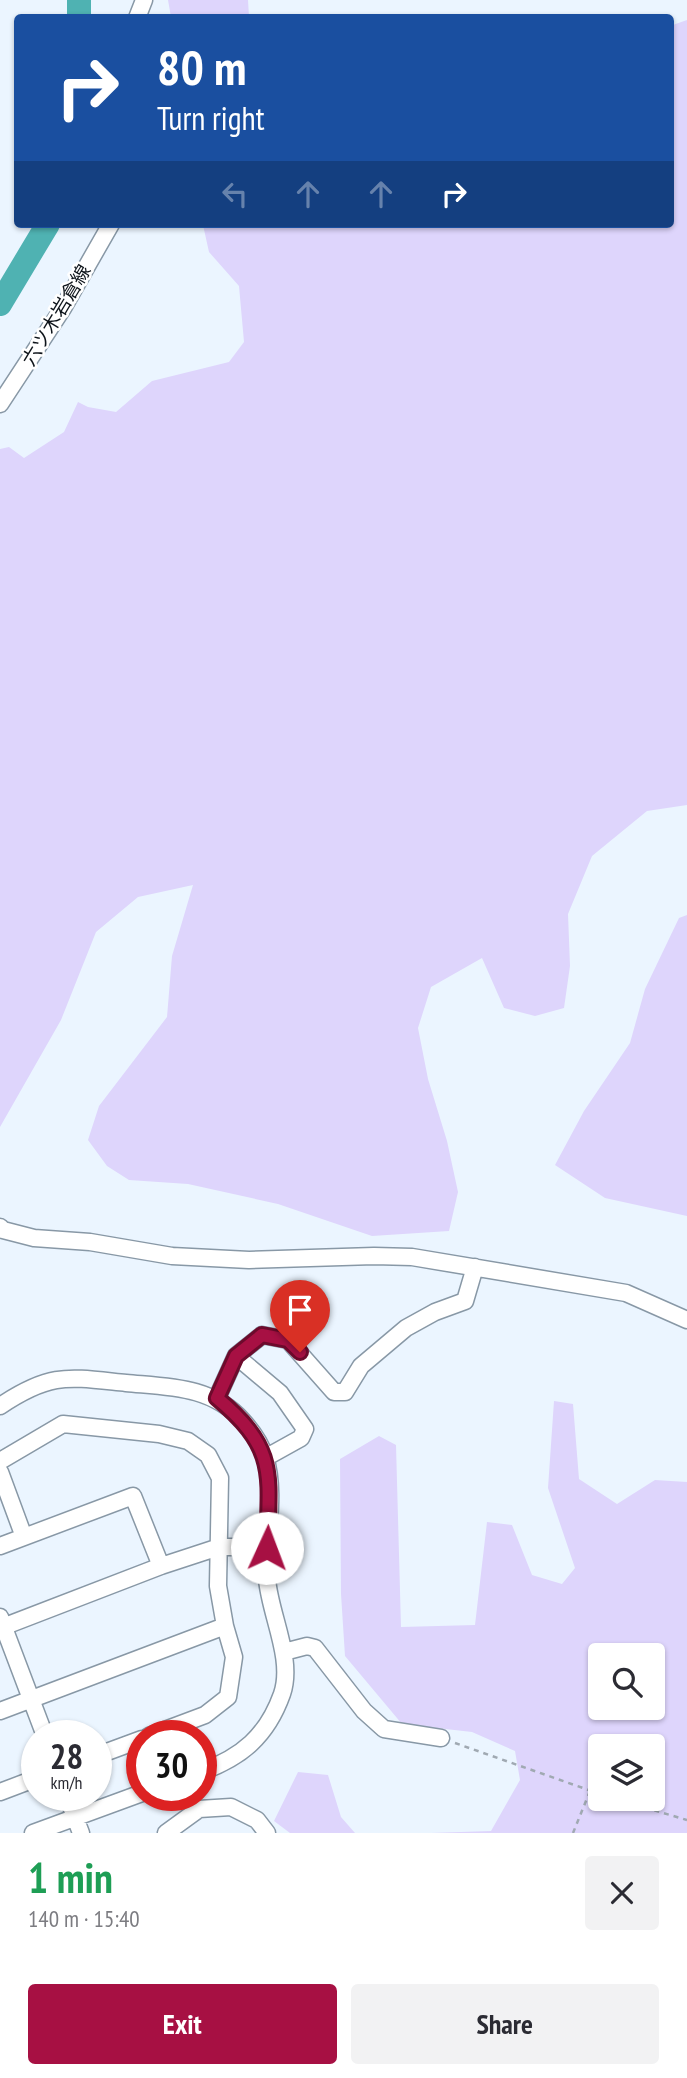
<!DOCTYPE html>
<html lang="en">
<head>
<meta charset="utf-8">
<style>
  :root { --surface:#fff; --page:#f2f2f3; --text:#2b2b33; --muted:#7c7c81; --accent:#a71043 }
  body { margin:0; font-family:"PT Sans Narrow","Noto Sans JP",sans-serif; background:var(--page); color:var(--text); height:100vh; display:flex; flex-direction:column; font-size:26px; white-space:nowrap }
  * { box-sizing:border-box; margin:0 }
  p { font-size:23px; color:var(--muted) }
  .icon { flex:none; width:38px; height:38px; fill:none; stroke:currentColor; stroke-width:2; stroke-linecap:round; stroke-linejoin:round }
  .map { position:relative; height:1833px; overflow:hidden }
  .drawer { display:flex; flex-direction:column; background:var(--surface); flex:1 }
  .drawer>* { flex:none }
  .banner { position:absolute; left:14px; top:14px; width:660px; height:214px; border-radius:7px; box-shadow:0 2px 5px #0004; background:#1a4fa0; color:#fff; overflow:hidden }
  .buttons { position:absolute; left:588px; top:1643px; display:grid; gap:14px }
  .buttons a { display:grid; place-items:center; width:77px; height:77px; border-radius:7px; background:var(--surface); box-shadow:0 2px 5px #0004; font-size:35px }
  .speed { position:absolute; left:21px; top:1720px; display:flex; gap:14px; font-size:35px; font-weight:700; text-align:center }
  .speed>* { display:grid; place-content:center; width:91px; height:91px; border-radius:50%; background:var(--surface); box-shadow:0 2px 5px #0004; line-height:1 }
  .speed small { font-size:18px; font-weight:400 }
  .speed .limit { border:10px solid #d22; background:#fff; color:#111 }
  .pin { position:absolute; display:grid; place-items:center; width:60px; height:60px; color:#fff; margin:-72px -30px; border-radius:50% 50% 50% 0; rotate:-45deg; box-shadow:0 0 7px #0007 }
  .pin .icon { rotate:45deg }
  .me { position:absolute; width:77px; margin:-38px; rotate:2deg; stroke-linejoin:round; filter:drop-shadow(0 0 5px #0008) }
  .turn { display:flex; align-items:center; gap:24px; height:147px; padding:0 28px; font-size:32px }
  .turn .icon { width:91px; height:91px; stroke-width:2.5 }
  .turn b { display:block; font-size:49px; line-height:60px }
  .lanes { display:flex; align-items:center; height:66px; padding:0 28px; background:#0003; justify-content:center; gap:35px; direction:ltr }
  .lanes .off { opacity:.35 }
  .round { display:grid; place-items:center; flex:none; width:74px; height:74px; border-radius:7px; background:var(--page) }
  .headline { display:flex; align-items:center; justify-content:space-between; height:119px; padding:0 28px }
  h1 { font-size:42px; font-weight:700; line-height:52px; color:#1e9e55 }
  .cta { display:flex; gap:14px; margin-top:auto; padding:14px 28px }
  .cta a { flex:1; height:80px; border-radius:7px; background:var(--accent); color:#fff; font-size:28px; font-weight:700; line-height:80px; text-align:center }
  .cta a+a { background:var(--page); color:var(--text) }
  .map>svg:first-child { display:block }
  .green { fill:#ded5fc; fill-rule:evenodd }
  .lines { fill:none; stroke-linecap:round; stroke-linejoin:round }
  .river { stroke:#4fb2b2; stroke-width:24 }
  .minor-casing { stroke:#8898a6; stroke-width:19 }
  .path { stroke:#a0a9b2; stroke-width:2.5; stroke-dasharray:5 5; stroke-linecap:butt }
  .minor { stroke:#fff; stroke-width:16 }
  .route-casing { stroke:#6d0a2c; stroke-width:18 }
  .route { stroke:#a71043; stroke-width:12 }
  .labels { text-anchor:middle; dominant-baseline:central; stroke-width:5; stroke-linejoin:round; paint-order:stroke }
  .street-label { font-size:19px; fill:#0d1319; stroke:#fff }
</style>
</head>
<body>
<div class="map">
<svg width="687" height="1833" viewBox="0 0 687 1833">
  <rect width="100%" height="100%" fill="#ebf5ff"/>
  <!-- green -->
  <path class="green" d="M 168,0 L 248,0 L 249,17 L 171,17 Z
    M 687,20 L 687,805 L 647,811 L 592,856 L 568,914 L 570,966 L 564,1008 L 535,1016 L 504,1008 L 482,958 L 431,987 L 418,1028 L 428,1079 L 447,1141 L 458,1192 L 449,1231 L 372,1236 L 278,1204 L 188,1184 L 129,1180 L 107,1166 L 88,1140 L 99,1106 L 167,1017 L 172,956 L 193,885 L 138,897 L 96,932 L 61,1020 L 0,1127 L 0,449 L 9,447 L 24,458 L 64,432 L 78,402 L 88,407 L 116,412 L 152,381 L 229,362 L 244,342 L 239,286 L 209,252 L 203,225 L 670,224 L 670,26 Z
    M 687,915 L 687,1216 L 605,1198 L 555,1165 L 584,1111 L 630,1043 L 645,989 L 679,918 Z
    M 554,1401 L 573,1404 L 579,1479 L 617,1504 L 655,1480 L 687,1482 L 687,1833 L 431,1833 L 491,1831 L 520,1780 L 515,1751 L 472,1732 L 402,1724 L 345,1656 L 341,1594 L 340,1459 L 379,1436 L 396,1445 L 401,1627 L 475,1625 L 487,1522 L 512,1525 L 532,1575 L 562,1584 L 575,1568 L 548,1488 ZM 600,1656 L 653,1656 L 653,1708 L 600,1708 ZM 600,1746 L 653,1746 L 653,1799 L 600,1799 Z
    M 298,1772 L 328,1775 L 341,1817 L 355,1833 L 290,1833 L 274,1821 Z"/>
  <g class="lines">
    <!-- river -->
    <path class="river" d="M 79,0 L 79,18
      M 0,304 L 48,224"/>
    <!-- minor casing -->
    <g class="minor-casing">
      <path id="minor" d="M 137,18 L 144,0
        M 0,404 L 63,308 L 111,224
        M 0,1227 L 3,1230 L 34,1238 L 90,1242 L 172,1256 L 249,1260 L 374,1256 L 412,1257 L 626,1293 L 687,1320
        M 236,1356 L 280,1393 L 305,1429 L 301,1438 L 265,1458
        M 217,1398 L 236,1356 L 262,1335 L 288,1340 L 334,1392 L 345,1392 L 361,1366 L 406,1328 L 435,1312 L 465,1301 L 475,1267
        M 0,1406 C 51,1372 67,1377 126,1383 C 169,1387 212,1386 243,1421 C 252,1431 261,1444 265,1457 C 277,1496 264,1540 267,1579 C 270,1615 294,1659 282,1694 C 267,1736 242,1757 201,1772
        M 0,1461 L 63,1424 L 159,1434 L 188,1441 L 208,1455 L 220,1478 L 218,1586 L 225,1626 L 234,1657 L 228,1697 L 205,1715 L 149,1736
        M 0,1472 L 24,1537
        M 0,1546 L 133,1496 L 161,1566
        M 0,1617 L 45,1736
        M 0,1628 L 161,1566 L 219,1547 L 267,1547
        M 284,1652 L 307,1646 L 315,1648 L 364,1711 L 384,1729 L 441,1738
        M 0,1711 L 225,1626
        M 96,1756 L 142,1739
        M 0,1792 L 37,1778
        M 67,1796 L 81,1833
        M 33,1833 L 142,1793
        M 166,1833 L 199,1809 L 231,1807 L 257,1820 L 267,1833"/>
    </g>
    <!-- path -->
    <path class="path" d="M 455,1743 L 600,1794
      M 616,1799 L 687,1820
      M 573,1833 L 590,1791"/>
    <!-- minor -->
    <use href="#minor" class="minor"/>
  </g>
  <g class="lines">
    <!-- route casing -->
    <g class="route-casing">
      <path id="route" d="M 267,1548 C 269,1474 278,1449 217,1398 L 236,1356 L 262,1335 L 288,1340 L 300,1352"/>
    </g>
    <!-- route -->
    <use href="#route" class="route"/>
  </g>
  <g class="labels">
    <!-- street labels -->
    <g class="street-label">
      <text transform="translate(56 315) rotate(-59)">六ツ木岩倉線</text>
    </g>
  </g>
</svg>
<div class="buttons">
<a><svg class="icon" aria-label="search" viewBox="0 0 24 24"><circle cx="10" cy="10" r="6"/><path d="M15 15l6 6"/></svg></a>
<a><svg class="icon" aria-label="layers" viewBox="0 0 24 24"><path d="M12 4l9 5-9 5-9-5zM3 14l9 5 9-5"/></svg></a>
</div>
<div class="speed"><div>28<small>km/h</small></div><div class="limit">30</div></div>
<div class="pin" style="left:300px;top:1352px;background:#d93025"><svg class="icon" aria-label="arrive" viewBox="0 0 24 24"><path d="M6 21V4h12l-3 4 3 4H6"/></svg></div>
<svg class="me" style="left:267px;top:1548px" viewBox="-20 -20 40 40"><circle r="19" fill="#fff"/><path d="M0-13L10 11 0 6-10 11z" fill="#a71043"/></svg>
<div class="banner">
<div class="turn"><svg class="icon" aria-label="right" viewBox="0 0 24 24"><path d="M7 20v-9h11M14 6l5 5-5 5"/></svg><div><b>80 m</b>Turn right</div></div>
<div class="lanes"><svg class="icon off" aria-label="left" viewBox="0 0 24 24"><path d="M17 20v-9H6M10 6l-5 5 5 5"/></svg><svg class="icon off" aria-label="ahead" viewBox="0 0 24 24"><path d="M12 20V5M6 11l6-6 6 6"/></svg><svg class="icon off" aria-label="ahead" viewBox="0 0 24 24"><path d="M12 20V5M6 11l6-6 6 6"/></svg><svg class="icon" aria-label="right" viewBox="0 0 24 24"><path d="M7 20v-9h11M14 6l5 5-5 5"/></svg></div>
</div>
</div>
<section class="drawer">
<div class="headline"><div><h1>1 min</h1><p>140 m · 15:40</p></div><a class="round"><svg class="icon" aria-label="close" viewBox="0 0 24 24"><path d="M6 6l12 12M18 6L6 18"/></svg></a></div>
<div class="cta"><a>Exit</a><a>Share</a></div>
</section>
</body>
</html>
